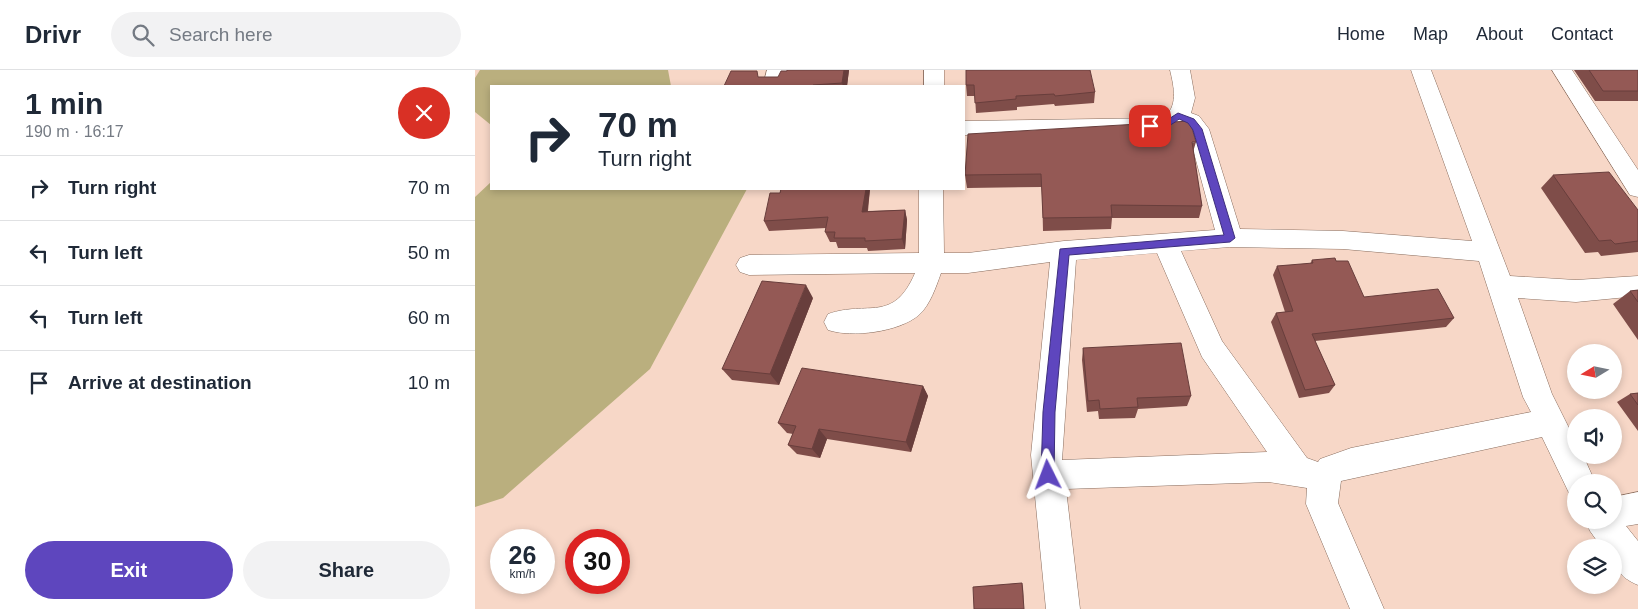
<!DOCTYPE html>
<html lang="en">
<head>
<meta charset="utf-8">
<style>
  :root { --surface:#fff; --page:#f2f2f3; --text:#1f2937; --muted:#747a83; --line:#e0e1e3; --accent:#5e46be }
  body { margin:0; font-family:Helvetica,sans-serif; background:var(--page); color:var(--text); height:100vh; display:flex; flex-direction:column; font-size:19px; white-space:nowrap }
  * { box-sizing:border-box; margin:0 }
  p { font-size:16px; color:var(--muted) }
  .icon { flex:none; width:28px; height:28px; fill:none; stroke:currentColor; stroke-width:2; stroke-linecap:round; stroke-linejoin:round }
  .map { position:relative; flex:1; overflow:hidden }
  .panel { display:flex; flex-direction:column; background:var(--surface); width:475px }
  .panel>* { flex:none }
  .guide { position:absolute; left:15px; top:15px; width:475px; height:105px; border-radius:0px; box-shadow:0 2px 8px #0003; background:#fff; color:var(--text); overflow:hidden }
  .needle { width:32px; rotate:260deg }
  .controls { position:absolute; left:1092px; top:274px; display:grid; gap:10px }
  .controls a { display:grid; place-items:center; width:55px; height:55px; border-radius:50%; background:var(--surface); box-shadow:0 2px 8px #0003; font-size:25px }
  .speed { position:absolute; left:15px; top:459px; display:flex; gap:10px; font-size:25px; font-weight:700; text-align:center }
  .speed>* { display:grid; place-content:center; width:65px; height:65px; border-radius:50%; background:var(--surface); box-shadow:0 2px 8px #0003; line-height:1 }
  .speed small { font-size:12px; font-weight:400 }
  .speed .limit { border:8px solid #d22; background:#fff; color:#111 }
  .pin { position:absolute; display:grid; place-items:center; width:42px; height:42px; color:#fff; margin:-21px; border-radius:10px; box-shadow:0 2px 8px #0006 }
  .me { position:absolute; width:55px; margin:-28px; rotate:357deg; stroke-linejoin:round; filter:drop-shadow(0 0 4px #0008) }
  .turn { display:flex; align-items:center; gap:18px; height:105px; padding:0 25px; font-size:22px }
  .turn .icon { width:65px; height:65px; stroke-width:2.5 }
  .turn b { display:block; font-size:35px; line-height:42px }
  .round { display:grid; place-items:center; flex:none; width:52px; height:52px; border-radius:26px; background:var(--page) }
  .head { display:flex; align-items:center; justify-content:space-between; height:85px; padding:0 25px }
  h1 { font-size:30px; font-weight:700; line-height:38px }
  .button { display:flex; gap:10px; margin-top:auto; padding:10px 25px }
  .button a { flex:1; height:58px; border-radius:30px; background:var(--accent); color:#fff; font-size:20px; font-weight:700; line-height:58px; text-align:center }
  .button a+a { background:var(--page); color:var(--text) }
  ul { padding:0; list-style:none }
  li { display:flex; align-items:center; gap:15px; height:65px; padding:0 25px; border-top:1px solid var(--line) }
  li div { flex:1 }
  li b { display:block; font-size:19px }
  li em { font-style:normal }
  header { display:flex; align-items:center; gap:30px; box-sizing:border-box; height:70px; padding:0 25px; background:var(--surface); border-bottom:1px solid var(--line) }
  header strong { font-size:24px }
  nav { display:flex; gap:28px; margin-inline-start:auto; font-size:18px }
  .search { width:350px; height:45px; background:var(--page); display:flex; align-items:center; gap:12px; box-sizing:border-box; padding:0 18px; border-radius:28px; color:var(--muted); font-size:19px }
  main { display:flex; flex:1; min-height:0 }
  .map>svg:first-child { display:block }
  .green { fill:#baaf7e }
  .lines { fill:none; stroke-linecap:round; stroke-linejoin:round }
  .minor-casing { stroke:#896d5e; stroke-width:1 }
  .minor { fill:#fff; fill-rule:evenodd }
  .wall { fill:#7f4d49 }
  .shaded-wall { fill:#683e3c }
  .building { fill:#945955; stroke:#683e3c }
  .route { fill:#5e46be; stroke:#3d2e7c }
</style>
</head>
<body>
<header>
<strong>Drivr</strong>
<div class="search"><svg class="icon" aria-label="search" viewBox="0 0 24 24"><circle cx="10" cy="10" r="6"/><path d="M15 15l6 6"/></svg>Search here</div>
<nav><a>Home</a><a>Map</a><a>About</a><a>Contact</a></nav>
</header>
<main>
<section class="panel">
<div class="head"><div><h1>1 min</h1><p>190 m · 16:17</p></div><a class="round" style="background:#d93025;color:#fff"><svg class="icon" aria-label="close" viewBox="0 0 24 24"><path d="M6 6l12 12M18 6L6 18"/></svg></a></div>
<ul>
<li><svg class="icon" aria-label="right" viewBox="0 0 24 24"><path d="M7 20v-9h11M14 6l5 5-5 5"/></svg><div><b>Turn right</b></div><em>70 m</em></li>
<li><svg class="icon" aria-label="left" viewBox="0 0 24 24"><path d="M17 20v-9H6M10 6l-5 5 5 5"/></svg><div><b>Turn left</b></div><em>50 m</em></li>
<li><svg class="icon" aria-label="left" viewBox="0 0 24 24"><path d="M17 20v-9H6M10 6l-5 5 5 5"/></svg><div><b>Turn left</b></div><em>60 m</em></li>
<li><svg class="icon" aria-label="arrive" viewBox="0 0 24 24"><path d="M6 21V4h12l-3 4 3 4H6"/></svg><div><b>Arrive at destination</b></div><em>10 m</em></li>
</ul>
<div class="button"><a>Exit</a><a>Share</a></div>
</section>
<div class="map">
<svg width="1163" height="539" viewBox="0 0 1163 539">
  <rect width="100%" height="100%" fill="#f7d7c7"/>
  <!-- green -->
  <path class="green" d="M 5,0 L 193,0 L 196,16 L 16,16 L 16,55 L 0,42 L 0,8 Z
    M 16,112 L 16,119 L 272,119 L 175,299 L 28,428 L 0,437 L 0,127 Z"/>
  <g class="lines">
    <!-- minor casing -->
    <g class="minor-casing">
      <path id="minor" d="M 292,0 L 312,0 L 308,16 L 288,16 Z
        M 449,0 L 469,0 L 469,16 L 449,16 Z
        M 695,0 L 715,0 L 720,28 L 716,43 L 724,46 L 734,59 L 765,159 L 868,161 L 997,171 L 936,0 L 956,0 L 1035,206 L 1101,210 L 1163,206 L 1163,226 L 1101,232 L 1043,228 L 1077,324 L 1101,372 L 1101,385 L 1108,385 L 1120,412 L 1101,412 L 1101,426 L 1094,423 L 1067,367 L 866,411 L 863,433 L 909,539 L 875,539 L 831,434 L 832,418 L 794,412 L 591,419 L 605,539 L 571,539 L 556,385 L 575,192 L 493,203 L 466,203 C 461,217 455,235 444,245 C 424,262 377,268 353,260 L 349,252 L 353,244 C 393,230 418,254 440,203 L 274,205 L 265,202 L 261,195 L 265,188 L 274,185 L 444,183 L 444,119 L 468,119 L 469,183 L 493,183 L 589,171 L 740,160 L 713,61 L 707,55 L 690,62 L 672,65 L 489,65 L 489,51 L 687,48 C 704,38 699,17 695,0 ZM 755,177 L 868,179 L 1004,191 L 1048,327 L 1056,342 L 876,378 L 845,389 L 843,392 L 832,388 L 747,271 L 706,181 ZM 682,183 L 727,287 L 792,382 L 587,390 L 601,190 Z
        M 1077,0 L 1097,0 L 1163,100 L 1163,127 L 1155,125 Z
        M 1163,422 L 1163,454 L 1151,456 L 1163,471 L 1163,515 C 1144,507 1139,498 1139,478 L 1127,478 L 1115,461 L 1110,450 L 1139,450 L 1139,427 Z"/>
    </g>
    <!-- minor -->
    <use href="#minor" class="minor"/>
  </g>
  <!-- wall -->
  <path class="wall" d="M 374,0 L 372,16 L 249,16 L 285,7 L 303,7 Z
    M 491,0 L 620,22 L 619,33 L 580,36 L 579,34 L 542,37 L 542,40 L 501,43 L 500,26 L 492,26 L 491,15 Z
    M 1099,0 L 1163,0 L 1163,31 L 1120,31 Z
    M 721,72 L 718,82 L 727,136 L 724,148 L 637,148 L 636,159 L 568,161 L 567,117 L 492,118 L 490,105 Z
    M 1078,105 L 1163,140 L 1163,182 L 1126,186 L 1123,182 L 1110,183 L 1066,118 Z
    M 306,119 L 395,119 L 393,141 L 430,140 L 432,150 L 430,179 L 393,181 L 392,178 L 363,178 L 361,172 L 355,172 L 350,162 L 351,158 L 294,161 L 289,151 L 305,123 Z
    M 837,190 L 861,191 L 889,227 L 979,248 L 971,257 L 840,271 L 860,315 L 854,323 L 824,328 L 796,252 L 801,243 L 810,242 L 798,205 L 802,196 L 835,194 Z
    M 1163,220 L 1163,270 L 1138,234 L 1155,221 Z
    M 338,228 L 304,315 L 257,310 L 247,299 Z
    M 608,278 L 716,326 L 712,336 L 663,339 L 660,348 L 624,349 L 623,341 L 612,342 L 607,290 Z
    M 448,316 L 453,326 L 436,382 L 352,369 L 345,388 L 322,384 L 313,375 L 318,364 L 312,363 L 303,353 Z
    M 1163,323 L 1163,361 L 1142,332 L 1155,324 Z"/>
  <!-- shaded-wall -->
  <path class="shaded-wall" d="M 369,0 L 374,0 L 372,16 L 368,16 L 367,13 Z
    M 391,119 L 395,119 L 391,152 L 387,142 Z
    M 430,140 L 432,150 L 430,179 L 427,169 Z
    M 331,215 L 338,228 L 304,315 L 295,304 Z
    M 448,316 L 453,326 L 436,382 L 431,372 Z
    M 344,359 L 352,369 L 345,388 L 337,379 Z
    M 547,513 L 548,517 L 549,539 Z"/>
  <!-- building -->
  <path class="building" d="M 312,0 L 369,0 L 367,13 L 338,15 L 338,16 L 249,16 L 256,1 L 282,1 L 283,7 L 303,7 L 306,1 L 312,1 Z
    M 491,0 L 615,0 L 620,22 L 580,26 L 579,24 L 541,26 L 541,29 L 500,33 L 499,15 L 491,15 Z
    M 1114,0 L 1163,0 L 1163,21 L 1128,21 Z
    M 715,51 L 721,72 L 717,72 L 727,136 L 636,135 L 637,147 L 568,148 L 566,104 L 490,105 L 493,64 Z
    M 1134,102 L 1163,140 L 1163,171 L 1140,174 L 1136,170 L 1124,171 L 1078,105 Z
    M 306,119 L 391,119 L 387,142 L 430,140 L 427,169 L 390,171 L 390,168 L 359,168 L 360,162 L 350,162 L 353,147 L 289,151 L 295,123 L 305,123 Z
    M 860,188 L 861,191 L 873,191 L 889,227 L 963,219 L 979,248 L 837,264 L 860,315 L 830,320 L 801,243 L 818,241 L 802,196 L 838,193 L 837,190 Z
    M 287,211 L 331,215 L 295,304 L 247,299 Z
    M 1163,220 L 1163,232 L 1155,221 Z
    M 706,273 L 716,326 L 662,328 L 663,337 L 625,339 L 624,330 L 613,331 L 608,278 Z
    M 327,298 L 448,316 L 431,372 L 344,359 L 337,379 L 313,375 L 321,356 L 303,353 Z
    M 1163,323 L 1163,335 L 1155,324 Z
    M 547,513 L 549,539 L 499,539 L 498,517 Z"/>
  <!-- route -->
  <path class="route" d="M 703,43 L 719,49 L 727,59 L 760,168 L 755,172 L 594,185 L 580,342 L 579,405 L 577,410 L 573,412 L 568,410 L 566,405 L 568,342 L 585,179 L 749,165 L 718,60 L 713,53 L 704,49 C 696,56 680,64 670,56 L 675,53 L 689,52 Z"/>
</svg>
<div class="controls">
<a><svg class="needle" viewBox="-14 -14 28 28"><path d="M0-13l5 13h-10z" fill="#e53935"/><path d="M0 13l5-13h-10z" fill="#747a83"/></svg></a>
<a><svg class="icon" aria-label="sound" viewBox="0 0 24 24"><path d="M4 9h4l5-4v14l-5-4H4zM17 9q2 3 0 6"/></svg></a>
<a><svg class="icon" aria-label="search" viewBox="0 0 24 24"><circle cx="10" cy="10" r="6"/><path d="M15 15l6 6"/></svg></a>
<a><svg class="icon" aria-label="layers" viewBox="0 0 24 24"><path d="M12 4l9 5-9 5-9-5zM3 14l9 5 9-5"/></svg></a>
</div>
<div class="speed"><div>26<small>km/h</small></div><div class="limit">30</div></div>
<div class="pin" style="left:675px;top:56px;background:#d93025"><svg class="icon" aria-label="arrive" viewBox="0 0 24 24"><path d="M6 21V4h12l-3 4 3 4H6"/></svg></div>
<svg class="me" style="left:573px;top:405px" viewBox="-20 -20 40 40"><path d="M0-17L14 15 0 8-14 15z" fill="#5e46be" stroke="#fff" stroke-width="4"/></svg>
<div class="guide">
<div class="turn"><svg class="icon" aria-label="right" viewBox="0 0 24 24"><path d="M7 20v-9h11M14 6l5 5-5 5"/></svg><div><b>70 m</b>Turn right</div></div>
</div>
</div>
</main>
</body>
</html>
